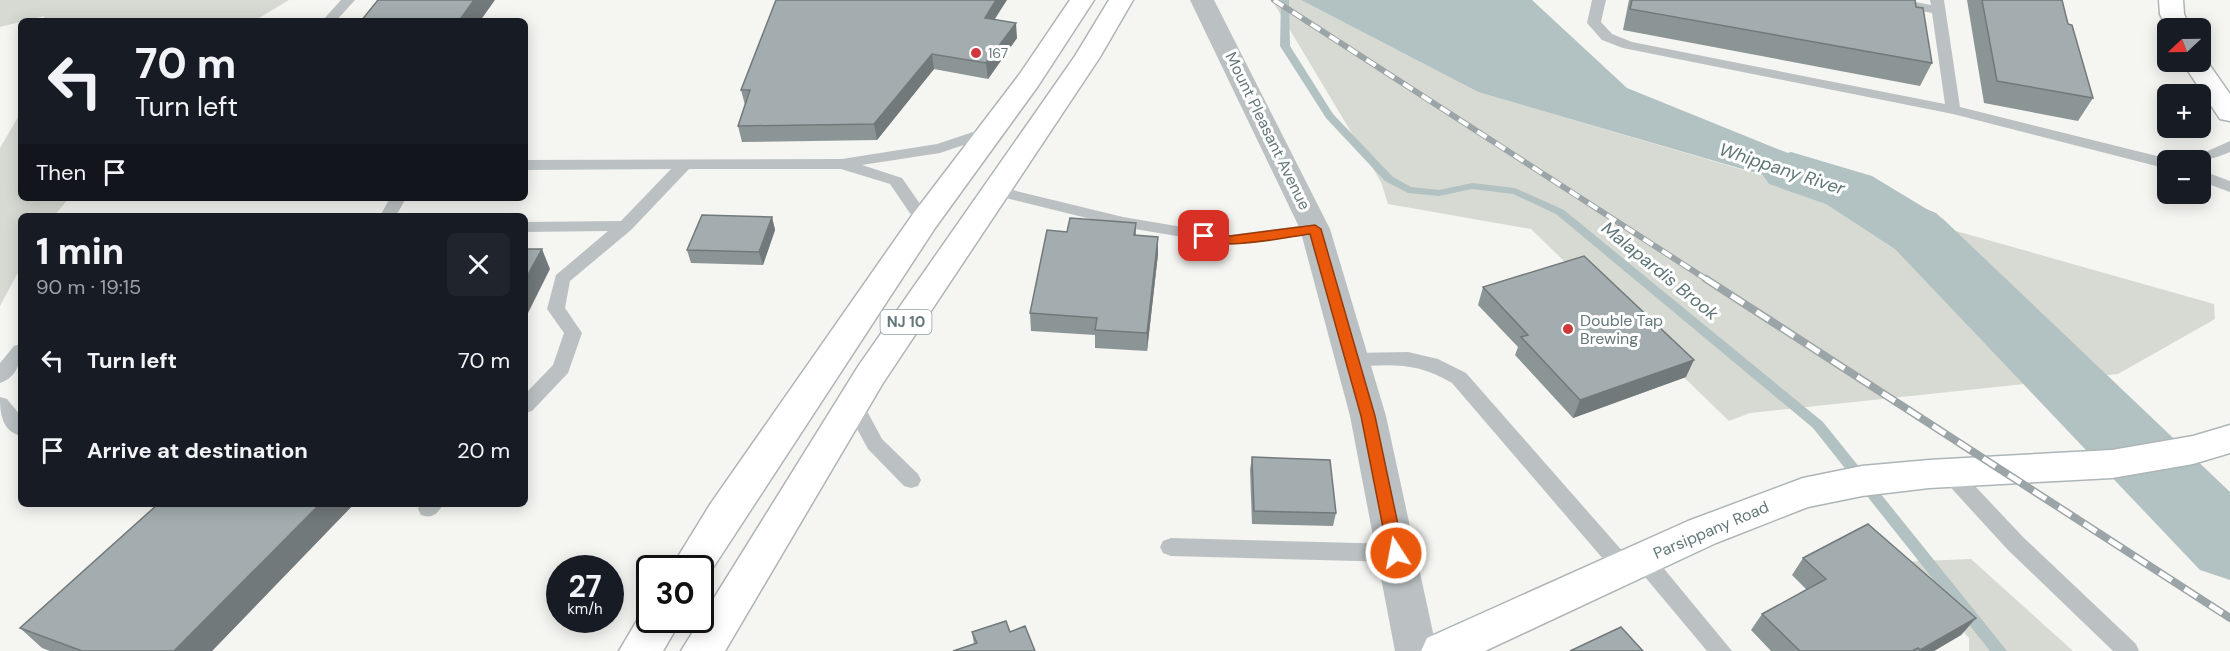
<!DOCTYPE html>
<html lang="en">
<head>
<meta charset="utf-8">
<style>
  :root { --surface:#171b24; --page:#20242c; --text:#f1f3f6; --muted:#9ea1a6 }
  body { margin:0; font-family:"DM Sans",sans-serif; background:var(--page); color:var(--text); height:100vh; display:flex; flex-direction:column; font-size:22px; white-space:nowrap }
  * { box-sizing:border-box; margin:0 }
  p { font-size:20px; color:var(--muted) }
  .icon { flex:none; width:33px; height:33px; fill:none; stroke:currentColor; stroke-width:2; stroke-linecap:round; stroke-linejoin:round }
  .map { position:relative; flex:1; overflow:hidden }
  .panel { position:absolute; left:18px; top:213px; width:510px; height:294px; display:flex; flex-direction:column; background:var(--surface); border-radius:9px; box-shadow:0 3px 15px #0003 }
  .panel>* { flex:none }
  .guide { position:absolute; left:18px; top:18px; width:510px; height:183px; border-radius:9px; box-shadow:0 3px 15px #0003; background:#171b24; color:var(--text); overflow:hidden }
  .needle { width:39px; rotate:248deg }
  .buttons { position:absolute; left:2157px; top:18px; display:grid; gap:12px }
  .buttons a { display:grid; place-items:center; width:54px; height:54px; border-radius:9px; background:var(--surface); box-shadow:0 3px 15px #0003; font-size:30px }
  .speed { position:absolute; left:546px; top:555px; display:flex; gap:12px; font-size:30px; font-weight:700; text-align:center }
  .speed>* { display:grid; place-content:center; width:78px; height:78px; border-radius:50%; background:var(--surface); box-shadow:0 3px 15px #0003; line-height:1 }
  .speed small { font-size:15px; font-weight:400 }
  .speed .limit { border:3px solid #111; border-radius:9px; background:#fff; color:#111 }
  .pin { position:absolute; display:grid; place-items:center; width:51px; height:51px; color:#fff; margin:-26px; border-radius:12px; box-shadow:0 3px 9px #0006 }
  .me { position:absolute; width:66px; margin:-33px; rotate:349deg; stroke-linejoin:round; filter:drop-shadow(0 0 4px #0008) }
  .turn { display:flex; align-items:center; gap:21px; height:126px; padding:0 18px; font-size:27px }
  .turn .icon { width:78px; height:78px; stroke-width:2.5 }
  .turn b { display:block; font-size:42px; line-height:51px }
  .then { display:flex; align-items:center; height:57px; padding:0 18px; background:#0003; gap:12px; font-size:22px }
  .round { display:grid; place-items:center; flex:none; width:63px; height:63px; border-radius:9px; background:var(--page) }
  .overview { display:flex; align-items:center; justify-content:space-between; height:102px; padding:0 18px }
  h1 { font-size:36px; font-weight:800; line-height:45px }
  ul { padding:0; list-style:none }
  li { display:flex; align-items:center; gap:18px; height:90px; padding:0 18px }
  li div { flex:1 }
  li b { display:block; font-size:22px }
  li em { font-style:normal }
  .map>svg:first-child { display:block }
  .green { fill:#d7dad2 }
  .water { fill:#b2c1c1 }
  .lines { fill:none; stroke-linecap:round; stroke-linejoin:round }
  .stream { fill:#b2c1c1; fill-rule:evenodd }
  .river { fill:#b2c1c1; fill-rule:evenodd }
  .secondary-casing { stroke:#adb5b7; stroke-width:3 }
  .primary-casing { stroke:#afb5b6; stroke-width:3 }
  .service { fill:#bbc1c2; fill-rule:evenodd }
  .minor { fill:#bbc1c2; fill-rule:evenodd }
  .secondary { fill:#fff; fill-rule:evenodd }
  .primary { fill:#fff; fill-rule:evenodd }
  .rail-far1-casing { stroke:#9ba4a6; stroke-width:6 }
  .rail-casing { stroke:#9ba4a6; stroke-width:8 }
  .rail-far1 { stroke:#fff; stroke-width:4; stroke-dasharray:11; stroke-linecap:butt }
  .rail { stroke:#fff; stroke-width:5; stroke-dasharray:15; stroke-linecap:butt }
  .wall { fill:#8c9596 }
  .shaded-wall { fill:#72797a }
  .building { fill:#a3adaf; stroke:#72797a; stroke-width:1.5 }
  .route { fill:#ea580c; stroke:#983908; stroke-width:1.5 }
  .poi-dot { fill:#d0383f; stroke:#fff; stroke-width:2 }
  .labels { text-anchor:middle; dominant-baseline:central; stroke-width:6; stroke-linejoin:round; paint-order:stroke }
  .far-poi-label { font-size:14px; fill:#64777a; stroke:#fff; text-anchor:start }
  .shield { fill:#fff; stroke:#92a0a2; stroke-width:1.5 }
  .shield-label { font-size:15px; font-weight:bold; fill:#64777a }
  .street-label { font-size:16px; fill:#64777a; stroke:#fff }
  .poi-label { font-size:16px; fill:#64777a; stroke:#fff; text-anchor:start }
  .water-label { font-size:18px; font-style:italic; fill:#5e7676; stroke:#fff }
</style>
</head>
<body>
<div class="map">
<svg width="2230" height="651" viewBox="0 0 2230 651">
  <rect width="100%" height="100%" fill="#f5f5f2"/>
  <!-- green -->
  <path class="green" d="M 0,0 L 289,0 L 254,21 L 44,21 L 44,16 L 0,27 Z
    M 1272,0 L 1301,0 L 1478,92 L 1839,198 L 2214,304 L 2215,319 L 2118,374 L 1750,413 L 1729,421 L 1531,229 L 1388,204 L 1381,182 Z
    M 21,112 L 21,198 L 69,198 L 54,216 L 21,216 L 21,267 L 0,306 L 0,148 Z
    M 1971,559 L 2073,651 L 1969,651 L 1969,638 L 1899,562 Z"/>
  <!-- water -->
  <path class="water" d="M 1301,0 L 1532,0 L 1627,88 L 1936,213 L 1955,231 L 1478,92 Z"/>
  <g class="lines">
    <!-- stream -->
    <path class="stream" d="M 1281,0 L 1289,0 L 1290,46 L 1333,114 L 1393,177 L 1411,187 L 1439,190 L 1472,183 L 1515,188 L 1564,210 L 1823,422 L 2007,651 L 1990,651 L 1813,428 L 1556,214 L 1513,194 L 1472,189 L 1439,196 L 1408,193 L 1385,181 L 1326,118 L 1280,46 Z"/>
    <!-- river -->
    <path class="river" d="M 1791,152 L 1872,176 L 1943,219 L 2230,492 L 2230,580 L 2200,570 L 1895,249 L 1826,204 L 1769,184 L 1760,171 L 1769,158 Z"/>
    <!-- secondary casing -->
    <g class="secondary-casing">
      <path id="secondary" d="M 2159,0 L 2183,0 L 2184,14 L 2190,28 L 2168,28 L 2168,31 L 2160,14 Z
        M 2200,56 L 2204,57 L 2230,94 L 2230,121 L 2220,119 L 2182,62 L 2200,62 Z
        M 2230,425 L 2230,453 L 2193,464 L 2112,478 L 1929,488 L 1862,496 L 1808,507 L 1716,543 L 1485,651 L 1421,651 L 1427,638 L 1688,521 L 1803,478 L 1862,466 L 1929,460 L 2112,450 L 2193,436 Z"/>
    </g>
    <!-- primary casing -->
    <g class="primary-casing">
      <path id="primary" d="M 1070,0 L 1094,0 L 1038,86 L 935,228 L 705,580 L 700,581 L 700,568 L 671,568 L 711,503 L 913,214 L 1019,75 Z
        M 1109,0 L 1133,0 L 1100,57 L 883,383 L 725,651 L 681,651 L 859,365 L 1075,56 Z
        M 650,606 L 650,620 L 681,620 L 663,651 L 619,651 L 645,607 Z"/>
    </g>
    <!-- service -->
    <path class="service" d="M 341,0 L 355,0 L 336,21 L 322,21 Z
      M 1592,0 L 1606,0 L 1601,22 L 1612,34 L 1632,42 L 1945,104 L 1932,13 L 1883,4 L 1876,0 L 1905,0 L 1931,5 L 1930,0 L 1944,0 L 1960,107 L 2173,160 L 2168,160 L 2168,169 L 1953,114 L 1623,48 L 1602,40 L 1587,23 Z
      M 991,126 L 996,128 L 999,131 L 996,134 L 940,153 L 862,165 L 902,178 L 932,221 L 924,226 L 918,225 L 890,184 L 841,169 L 689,169 L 631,230 L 570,281 L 565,308 L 582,333 L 568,373 L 532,411 L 525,413 L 525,394 L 553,365 L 564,333 L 547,309 L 556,275 L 608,231 L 525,232 L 525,222 L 621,221 L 671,169 L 525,170 L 525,160 L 842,159 L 937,144 Z
      M 2230,141 L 2230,152 C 2209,161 2196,162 2174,160 L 2177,157 L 2203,153 Z
      M 2200,170 L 2230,181 L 2230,192 L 2200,181 Z
      M 996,186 L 1123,217 L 1230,235 L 1315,224 L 1323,229 L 1315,234 L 1230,245 L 1123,227 L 990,194 L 988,191 Z
      M 390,198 L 406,198 L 396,216 L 380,216 Z
      M 21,344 C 21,361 18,377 0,383 L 0,363 L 14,346 Z
      M 1408,352 L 1438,359 L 1466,373 L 1632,562 L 1635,568 L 1632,574 L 1624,577 L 1616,574 L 1452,383 C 1417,362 1392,364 1352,367 L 1345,365 L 1343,360 L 1345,355 L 1352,353 Z
      M 853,396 L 860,398 L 882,439 L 918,474 L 921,480 L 918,486 L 911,488 L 904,486 L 868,449 L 843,403 L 846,398 Z
      M 0,397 L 7,399 L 21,416 L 21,436 C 2,431 0,414 0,397 Z
      M 1950,465 L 1957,467 L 2023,537 L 2136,644 L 2139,651 L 2113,651 L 2007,549 L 1943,479 L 1940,473 L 1943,467 Z
      M 420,504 L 443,504 C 438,514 432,519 421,515 L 418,509 Z
      M 1171,538 L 1396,544 L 1404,547 L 1407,553 L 1404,559 L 1396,562 L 1171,556 L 1163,553 L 1160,547 L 1163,541 Z
      M 1643,550 L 1651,553 L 1732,651 L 1707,651 L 1635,565 L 1632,559 L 1635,553 Z"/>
    <!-- minor -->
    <path class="minor" d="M 1190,0 L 1214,0 L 1330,229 L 1386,416 L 1437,651 L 1395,651 L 1350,416 L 1300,229 Z"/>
    <!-- secondary -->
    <use href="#secondary" class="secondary"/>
    <!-- primary -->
    <use href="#primary" class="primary"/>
    <!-- rail-far1 casing -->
    <g class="rail-far1-casing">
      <path id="rail-far1" d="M 1274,0 L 1709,281"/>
    </g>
    <!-- rail casing -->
    <g class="rail-casing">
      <path id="rail" d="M 1706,279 L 2230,618"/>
    </g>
    <!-- rail-far1 -->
    <use href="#rail-far1" class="rail-far1"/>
    <!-- rail -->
    <use href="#rail" class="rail"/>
  </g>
  <!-- wall -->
  <path class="wall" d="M 1629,0 L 1915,0 L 1932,63 L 1920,86 L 1623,30 Z
    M 1967,0 L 2062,0 L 2068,24 L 2093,98 L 2078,121 L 1984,103 Z
    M 994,19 L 1017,38 L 988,79 L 934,69 L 877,140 L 742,142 L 738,126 L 745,105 L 741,90 Z
    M 772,217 L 775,230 L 763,265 L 691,263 L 687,250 Z
    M 1136,223 L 1136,235 L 1158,254 L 1147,351 L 1095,348 L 1095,335 L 1031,331 L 1030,313 L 1067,232 Z
    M 1483,287 L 1686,377 L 1573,418 L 1515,355 L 1518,347 L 1478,305 Z
    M 1252,457 L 1336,513 L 1333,526 L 1252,524 L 1250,470 Z
    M 354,504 L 212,651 L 50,651 L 42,648 L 20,628 Z
    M 1803,558 L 1976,618 L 1961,635 L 1934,651 L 1771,651 L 1751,630 L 1762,614 L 1807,590 L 1792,575 Z
    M 972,632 L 1010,632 L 974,644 Z"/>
  <!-- shaded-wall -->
  <path class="shaded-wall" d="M 474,0 L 495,0 L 480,21 L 459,21 Z
    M 996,0 L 1007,0 L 986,33 L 985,18 Z
    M 1016,23 L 1017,38 L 988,79 L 986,63 Z
    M 932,54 L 934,69 L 877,140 L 874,124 Z
    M 772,217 L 775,230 L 763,265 L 759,252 Z
    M 1158,237 L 1158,254 L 1147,351 L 1147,333 Z
    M 542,249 L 550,269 L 525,319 L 525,280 Z
    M 1694,360 L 1686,377 L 1573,418 L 1580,400 Z
    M 320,504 L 354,504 L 212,651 L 174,651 Z
    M 1976,618 L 1961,635 L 1934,651 L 1920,651 Z"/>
  <!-- building -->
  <path class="building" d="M 378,0 L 474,0 L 459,21 L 361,21 Z
    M 776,0 L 996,0 L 985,18 L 1016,23 L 986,63 L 932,54 L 874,124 L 738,126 L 750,90 L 741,90 Z
    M 1632,0 L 1915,0 L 1916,7 L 1923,8 L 1932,63 L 1630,9 Z
    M 1982,0 L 2062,0 L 2068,24 L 2072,25 L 2093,98 L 1997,81 Z
    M 702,215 L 772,217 L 759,252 L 687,250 Z
    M 1070,218 L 1136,223 L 1134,235 L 1158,237 L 1147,333 L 1095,330 L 1097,318 L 1030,313 L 1047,230 L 1067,232 Z
    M 525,249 L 542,249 L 525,280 Z
    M 1584,256 L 1694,360 L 1580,400 L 1521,337 L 1528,335 L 1483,287 Z
    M 1252,457 L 1330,460 L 1336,513 L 1254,511 Z
    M 158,504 L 320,504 L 174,651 L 82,651 L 20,628 Z
    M 1868,524 L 1976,618 L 1920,650 L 1918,648 L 1912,651 L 1800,651 L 1762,614 L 1826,579 L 1803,558 Z
    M 1006,621 L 1010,632 L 1025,626 L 1035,651 L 953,651 L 977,643 L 972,632 Z
    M 1621,627 L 1643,651 L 1570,651 Z"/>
  <!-- route -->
  <path class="route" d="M 1315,225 L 1321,229 L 1375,416 L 1404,553 L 1401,558 L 1390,558 L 1388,553 L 1361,416 L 1310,234 C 1286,237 1215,253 1198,236 L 1204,232 L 1230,236 Z"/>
  <!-- markers -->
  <g class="poi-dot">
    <circle cx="976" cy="53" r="6"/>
    <circle cx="1568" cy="329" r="6"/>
  </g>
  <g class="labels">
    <!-- far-poi labels -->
    <g class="far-poi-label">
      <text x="988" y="53">167</text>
    </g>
    <!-- shield labels -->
    <rect class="shield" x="880.5" y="310" width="51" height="24" rx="4.5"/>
    <g class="shield-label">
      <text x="906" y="322">NJ 10</text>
    </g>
    <!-- street labels -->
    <g class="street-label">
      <text transform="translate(1268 131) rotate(64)">Mount Pleasant Avenue</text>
      <text transform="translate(1711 530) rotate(-23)">Parsippany Road</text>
    </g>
    <!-- poi labels -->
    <g class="poi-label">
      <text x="1580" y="320">Double Tap<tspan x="1580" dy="18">Brewing</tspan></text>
    </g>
    <!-- water labels -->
    <g class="water-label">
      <text transform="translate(1782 169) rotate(18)">Whippany River</text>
      <text transform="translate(1660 271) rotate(39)">Malapardis Brook</text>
    </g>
  </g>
</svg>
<div class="buttons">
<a><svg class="needle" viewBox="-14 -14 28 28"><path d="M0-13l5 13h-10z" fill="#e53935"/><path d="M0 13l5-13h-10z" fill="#9ea1a6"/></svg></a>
<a>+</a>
<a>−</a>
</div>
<div class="speed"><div>27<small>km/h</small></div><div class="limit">30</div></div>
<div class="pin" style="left:1204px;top:236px;background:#d93025"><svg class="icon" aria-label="arrive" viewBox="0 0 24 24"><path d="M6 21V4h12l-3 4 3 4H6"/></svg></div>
<svg class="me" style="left:1396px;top:553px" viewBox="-20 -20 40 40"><circle r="17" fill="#ea580c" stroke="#fff" stroke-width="3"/><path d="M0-11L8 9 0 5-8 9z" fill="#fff"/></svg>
<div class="guide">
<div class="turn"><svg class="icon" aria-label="left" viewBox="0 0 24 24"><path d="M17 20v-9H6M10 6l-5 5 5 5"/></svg><div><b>70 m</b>Turn left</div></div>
<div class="then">Then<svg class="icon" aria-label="arrive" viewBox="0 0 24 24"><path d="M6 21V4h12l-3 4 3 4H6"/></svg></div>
</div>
<section class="panel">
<div class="overview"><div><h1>1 min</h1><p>90 m · 19:15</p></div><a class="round"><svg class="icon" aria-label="close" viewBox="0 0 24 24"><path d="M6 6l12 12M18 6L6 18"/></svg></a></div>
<ul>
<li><svg class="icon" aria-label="left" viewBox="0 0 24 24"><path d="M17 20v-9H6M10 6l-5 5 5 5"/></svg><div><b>Turn left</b></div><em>70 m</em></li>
<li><svg class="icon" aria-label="arrive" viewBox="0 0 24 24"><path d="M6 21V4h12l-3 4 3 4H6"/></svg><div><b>Arrive at destination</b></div><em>20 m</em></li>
</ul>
</section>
</div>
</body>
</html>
